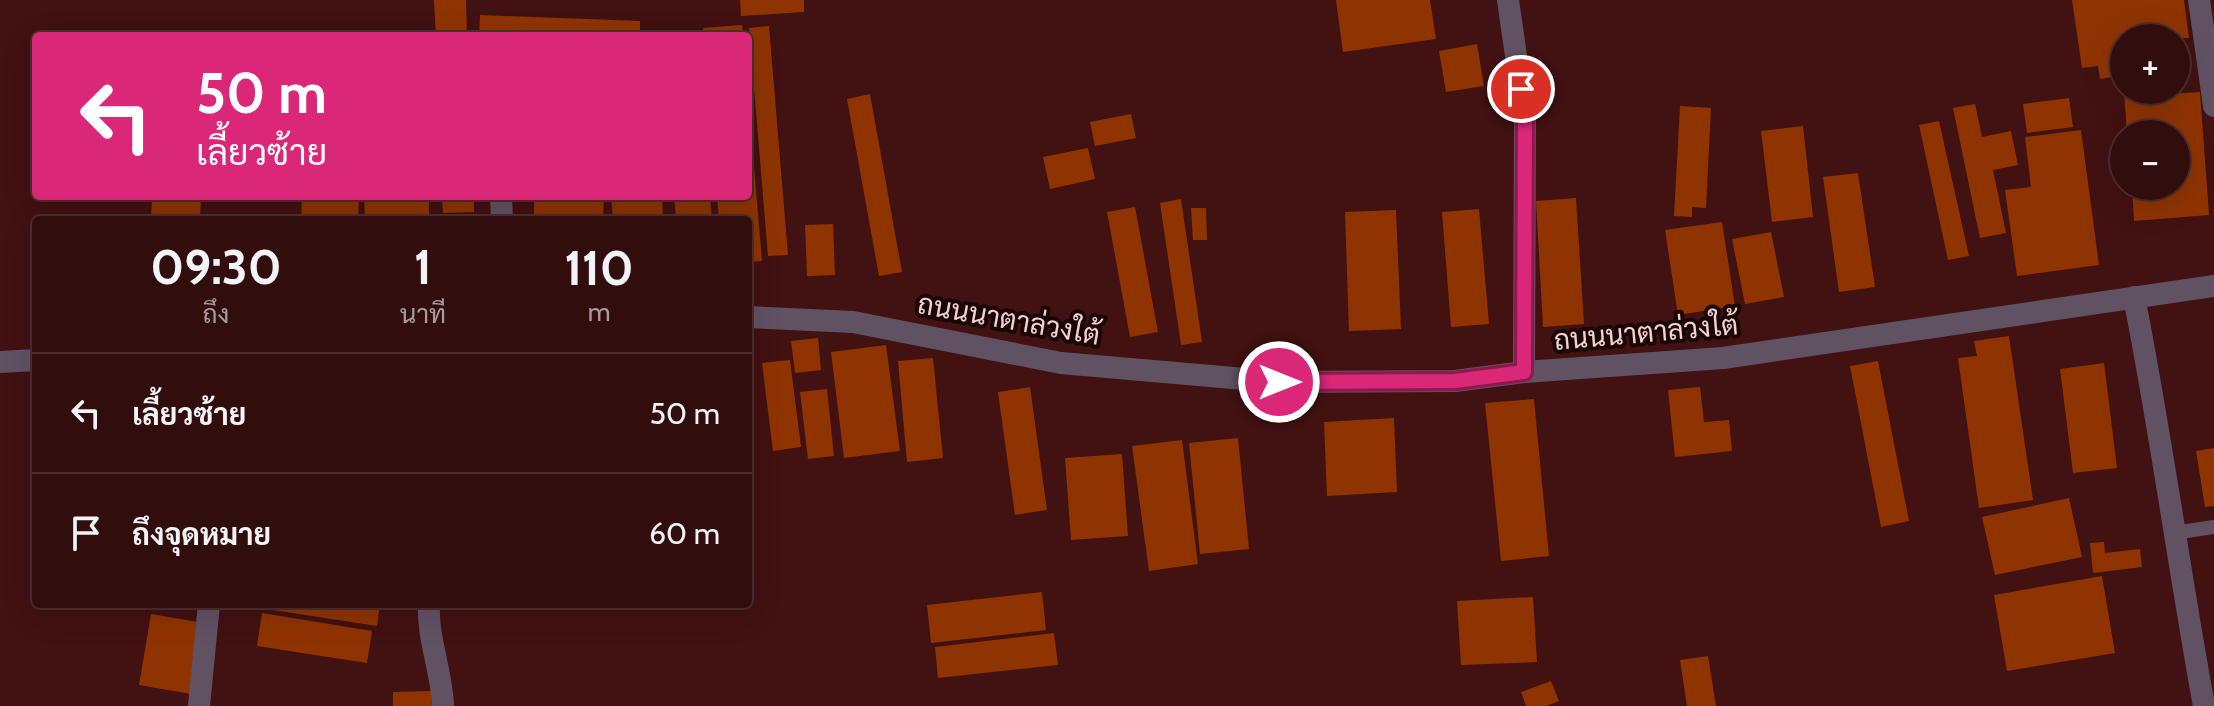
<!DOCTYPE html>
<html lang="th">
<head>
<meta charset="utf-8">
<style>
  :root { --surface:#320d0e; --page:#3d1b1c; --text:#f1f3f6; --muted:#a89c9e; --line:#4d2d2e }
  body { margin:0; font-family:Cabin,Sarabun,sans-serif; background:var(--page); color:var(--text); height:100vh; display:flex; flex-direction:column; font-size:30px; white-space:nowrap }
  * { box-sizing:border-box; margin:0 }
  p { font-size:26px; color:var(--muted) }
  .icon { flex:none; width:44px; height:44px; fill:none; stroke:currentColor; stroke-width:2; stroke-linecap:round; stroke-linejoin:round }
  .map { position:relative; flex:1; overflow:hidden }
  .drawer { position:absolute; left:32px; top:216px; width:720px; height:392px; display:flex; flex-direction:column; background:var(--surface); border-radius:8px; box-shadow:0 8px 32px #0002,0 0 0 2px var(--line) }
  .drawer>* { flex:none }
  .guide { position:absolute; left:32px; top:32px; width:720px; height:168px; border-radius:8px; box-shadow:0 8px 32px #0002,0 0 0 2px var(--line); background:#db2777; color:#fff; overflow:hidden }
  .tools { position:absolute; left:2110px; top:24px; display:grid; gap:16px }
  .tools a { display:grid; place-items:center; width:80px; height:80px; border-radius:50%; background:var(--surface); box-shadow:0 8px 32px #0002,0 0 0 2px var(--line); font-size:40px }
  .pin { position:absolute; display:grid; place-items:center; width:68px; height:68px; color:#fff; margin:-34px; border:4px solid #fff; border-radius:50%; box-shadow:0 2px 8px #0007 }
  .me { position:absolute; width:88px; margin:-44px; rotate:90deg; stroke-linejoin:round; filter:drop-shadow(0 0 6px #0008) }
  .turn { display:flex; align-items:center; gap:28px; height:168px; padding:0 32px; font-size:36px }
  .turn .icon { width:104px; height:104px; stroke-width:2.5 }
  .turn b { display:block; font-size:56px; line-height:68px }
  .eta { display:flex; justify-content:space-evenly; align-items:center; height:136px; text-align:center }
  .eta b { font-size:48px; font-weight:700; line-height:56px }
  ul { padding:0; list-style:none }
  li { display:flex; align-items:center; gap:24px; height:120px; padding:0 32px; border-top:2px solid var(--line) }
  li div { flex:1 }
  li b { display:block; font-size:30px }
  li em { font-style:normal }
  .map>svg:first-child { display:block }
  .building { fill:#8f3400 }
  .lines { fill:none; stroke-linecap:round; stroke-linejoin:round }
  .service { stroke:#615263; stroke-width:14 }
  .minor { stroke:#615263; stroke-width:22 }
  .route-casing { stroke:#8e194d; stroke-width:20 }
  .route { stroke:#db2777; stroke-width:14 }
  .labels { text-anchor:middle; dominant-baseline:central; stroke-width:8; stroke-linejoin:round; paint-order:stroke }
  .street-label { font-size:28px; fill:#f2d1ce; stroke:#1b0606 }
</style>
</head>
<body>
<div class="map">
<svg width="2214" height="706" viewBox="0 0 2214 706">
  <rect width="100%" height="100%" fill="#421112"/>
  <!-- building -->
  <path class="building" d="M 434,0 L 466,0 L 467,36 L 436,36 Z
    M 740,0 L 804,0 L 804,12 L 741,16 Z
    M 1336,0 L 1430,0 L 1436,39 L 1343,52 Z
    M 2072,0 L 2184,0 L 2189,38 L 2124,38 L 2124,75 L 2100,79 L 2098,66 L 2082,68 Z
    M 480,15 L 640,21 L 640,36 L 479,36 Z
    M 742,25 L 743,36 L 704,36 L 703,28 Z
    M 769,26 L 788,255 L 768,256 L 749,28 Z
    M 1477,44 L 1484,86 L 1446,92 L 1439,51 Z
    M 2124,90 L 2166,90 L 2166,94 L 2200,92 L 2209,215 L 2134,221 L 2132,186 L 2176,186 L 2176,134 L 2127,134 Z
    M 870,94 L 902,272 L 879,276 L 847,99 Z
    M 2069,98 L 2073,127 L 2027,133 L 2023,104 Z
    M 1975,104 L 1982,137 L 2011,131 L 2018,165 L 1993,170 L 2006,233 L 1980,238 L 1953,108 Z
    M 1680,106 L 1711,108 L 1706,208 L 1692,207 L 1692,217 L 1674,216 Z
    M 1131,114 L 1136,138 L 1095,146 L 1090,122 Z
    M 748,119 L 750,119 L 762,261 L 748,262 L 748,220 L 719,220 L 717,196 L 748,196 Z
    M 1939,121 L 1969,256 L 1948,260 L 1919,125 Z
    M 1803,126 L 1813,217 L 1772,222 L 1761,131 Z
    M 2081,130 L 2099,265 L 2017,276 L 2005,190 L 2031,187 L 2025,137 Z
    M 1088,148 L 1095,179 L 1050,189 L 1043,157 Z
    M 1858,173 L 1875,287 L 1839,292 L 1823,177 Z
    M 183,196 L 201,196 L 200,220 L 151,218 L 152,198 L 182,199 Z
    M 302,196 L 359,196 L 358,220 L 301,220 Z
    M 364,196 L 429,196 L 429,220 L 365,220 Z
    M 442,196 L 474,196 L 474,212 L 443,213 Z
    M 534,196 L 604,196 L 603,220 L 534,220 Z
    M 611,196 L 662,196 L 663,220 L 613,220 Z
    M 674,196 L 710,196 L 712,220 L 676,220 Z
    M 1576,198 L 1584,324 L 1543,327 L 1536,201 Z
    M 1181,199 L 1202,342 L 1181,345 L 1160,203 Z
    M 1135,207 L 1158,332 L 1130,337 L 1107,212 Z
    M 1191,208 L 1206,208 L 1207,240 L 1193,240 Z
    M 1479,209 L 1489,324 L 1451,327 L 1442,212 Z
    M 1396,210 L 1401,329 L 1349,331 L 1345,212 Z
    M 1722,222 L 1735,306 L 1678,315 L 1665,230 Z
    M 833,224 L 835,275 L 807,276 L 805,225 Z
    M 1771,232 L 1784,297 L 1745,304 L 1732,239 Z
    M 2009,336 L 2033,500 L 1979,508 L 1958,358 L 1977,356 L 1974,341 Z
    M 818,338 L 821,370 L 795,373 L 791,341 Z
    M 886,345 L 900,451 L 844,458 L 831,352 Z
    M 933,358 L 943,458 L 907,462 L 898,361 Z
    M 790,360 L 801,447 L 773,451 L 762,363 Z
    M 1878,361 L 1909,521 L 1881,527 L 1850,366 Z
    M 2104,363 L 2117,468 L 2073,473 L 2060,369 Z
    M 1030,387 L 1047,510 L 1015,515 L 998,392 Z
    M 1700,387 L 1704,422 L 1729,420 L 1732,451 L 1675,457 L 1668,390 Z
    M 827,389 L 834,456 L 808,459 L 800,392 Z
    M 1534,399 L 1549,556 L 1501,561 L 1485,403 Z
    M 1394,418 L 1397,492 L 1327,496 L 1324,422 Z
    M 1238,438 L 1249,549 L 1200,554 L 1189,443 Z
    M 1182,440 L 1198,564 L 1149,571 L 1132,446 Z
    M 2214,448 L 2214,506 L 2205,507 L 2196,451 Z
    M 1122,454 L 1128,536 L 1071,540 L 1065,458 Z
    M 2069,498 L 2082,557 L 1995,575 L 1982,517 Z
    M 2104,542 L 2105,553 L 2140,549 L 2142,567 L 2093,573 L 2090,543 Z
    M 2102,576 L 2115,653 L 2007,671 L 1994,595 Z
    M 1042,592 L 1046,630 L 931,643 L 927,605 Z
    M 1533,597 L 1537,662 L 1461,665 L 1457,601 Z
    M 261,604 L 380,604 L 377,626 L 260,608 Z
    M 262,613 L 372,631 L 367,663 L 257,646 Z
    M 151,614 L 204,623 L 191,694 L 139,685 Z
    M 1054,633 L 1058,665 L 938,678 L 935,647 Z
    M 1708,656 L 1716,706 L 1687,706 L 1680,660 Z
    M 1551,681 L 1559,701 L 1546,706 L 1526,706 L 1521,692 Z
    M 431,691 L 432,706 L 393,706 L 393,692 Z"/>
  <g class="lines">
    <!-- service -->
    <path class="service" d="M 2174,533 L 2214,527"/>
    <!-- minor -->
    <path class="minor" d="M 1508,0 L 1525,119 L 1524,372
      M 2199,0 L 2214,106
      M 501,196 L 502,220
      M 2134,297 C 2161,433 2179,570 2204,706
      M 748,317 L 853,322 L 1061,363 L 1279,382 L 1455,381 L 1524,372 L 1723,358 L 2214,286
      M 0,362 L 36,360
      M 429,604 C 427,638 442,672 443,706
      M 199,706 L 209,604"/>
  </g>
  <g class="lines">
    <!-- route casing -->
    <g class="route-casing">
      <path id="route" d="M 1279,382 L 1455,381 L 1524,372 L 1525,119 L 1521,89"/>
    </g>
    <!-- route -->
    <use href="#route" class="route"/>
  </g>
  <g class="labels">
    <!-- street labels -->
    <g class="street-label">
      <text transform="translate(1009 319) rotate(10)">ถนนนาตาล่วงใต้</text>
      <text transform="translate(1646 332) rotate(-5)">ถนนนาตาล่วงใต้</text>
    </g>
  </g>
</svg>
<div class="tools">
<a>+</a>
<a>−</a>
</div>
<div class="pin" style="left:1521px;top:89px;background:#d93025"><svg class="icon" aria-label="arrive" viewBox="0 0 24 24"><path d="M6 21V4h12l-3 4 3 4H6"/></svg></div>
<svg class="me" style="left:1279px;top:382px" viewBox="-20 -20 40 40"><circle r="17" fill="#db2777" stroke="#fff" stroke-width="3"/><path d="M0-11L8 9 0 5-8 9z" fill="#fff"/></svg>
<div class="guide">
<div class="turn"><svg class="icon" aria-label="left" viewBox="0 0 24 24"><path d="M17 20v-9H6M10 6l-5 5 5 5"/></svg><div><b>50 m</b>เลี้ยวซ้าย</div></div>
</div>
<section class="drawer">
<div class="eta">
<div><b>09:30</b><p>ถึง</p></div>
<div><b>1</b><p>นาที</p></div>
<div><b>110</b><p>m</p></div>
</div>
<ul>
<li><svg class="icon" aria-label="left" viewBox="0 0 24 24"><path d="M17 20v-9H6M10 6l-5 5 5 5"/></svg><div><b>เลี้ยวซ้าย</b></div><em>50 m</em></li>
<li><svg class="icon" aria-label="arrive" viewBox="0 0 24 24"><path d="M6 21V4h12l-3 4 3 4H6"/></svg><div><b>ถึงจุดหมาย</b></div><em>60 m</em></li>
</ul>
</section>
</div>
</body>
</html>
